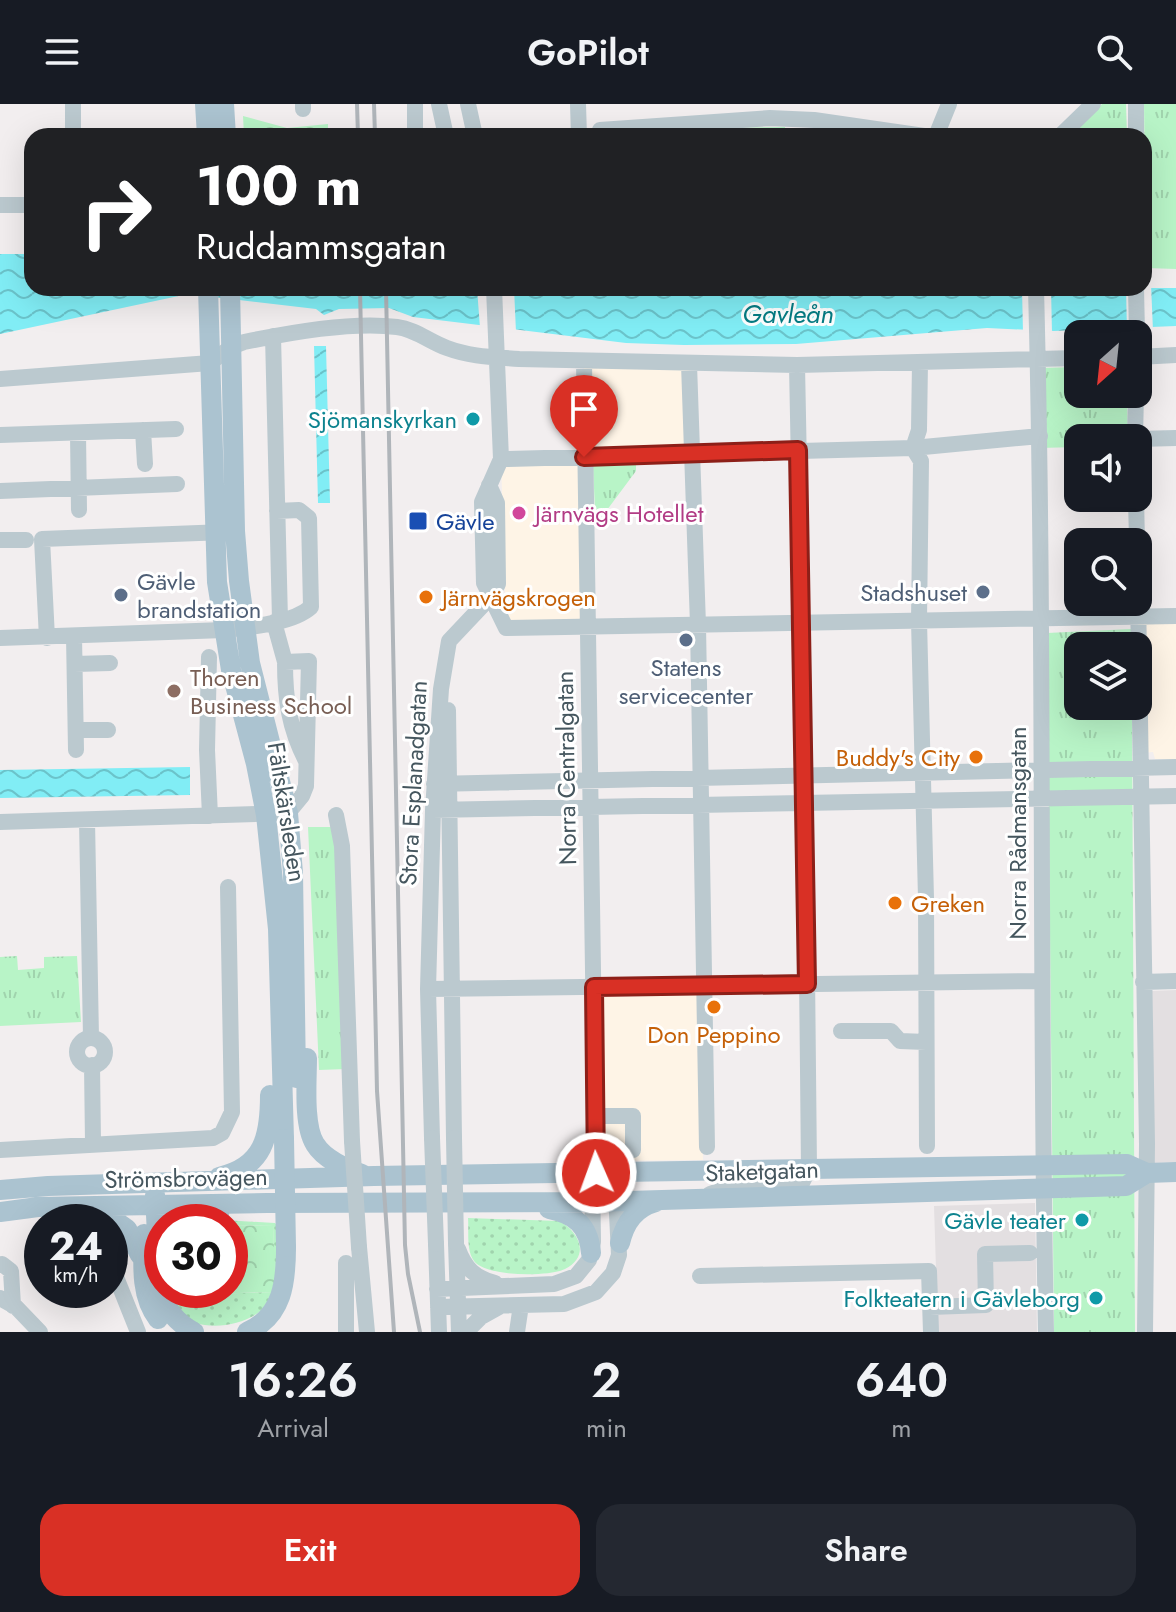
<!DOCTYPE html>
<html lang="en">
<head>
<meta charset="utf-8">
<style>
  :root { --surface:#171b24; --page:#242831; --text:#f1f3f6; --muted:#9ea1a6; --accent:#d93025 }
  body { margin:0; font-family:Jost,sans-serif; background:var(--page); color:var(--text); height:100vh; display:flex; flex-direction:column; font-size:30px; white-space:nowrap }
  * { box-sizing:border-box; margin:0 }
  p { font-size:26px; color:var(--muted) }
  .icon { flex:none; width:44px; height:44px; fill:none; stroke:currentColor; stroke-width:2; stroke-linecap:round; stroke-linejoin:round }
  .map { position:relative; height:1228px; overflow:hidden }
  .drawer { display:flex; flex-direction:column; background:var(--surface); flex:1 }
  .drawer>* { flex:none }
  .guide { position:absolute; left:24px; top:24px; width:1128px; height:168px; border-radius:24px; box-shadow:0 8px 32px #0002; background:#202124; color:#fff; overflow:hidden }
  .needle { width:52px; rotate:207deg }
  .buttons { position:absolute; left:1064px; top:216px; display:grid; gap:16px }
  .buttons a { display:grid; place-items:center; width:88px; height:88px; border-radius:16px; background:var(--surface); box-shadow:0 8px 32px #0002; font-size:40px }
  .speed { position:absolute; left:24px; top:1100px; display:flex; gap:16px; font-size:40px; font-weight:700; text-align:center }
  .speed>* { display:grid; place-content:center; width:104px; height:104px; border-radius:50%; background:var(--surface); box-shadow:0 8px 32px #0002; line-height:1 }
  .speed small { font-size:20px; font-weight:400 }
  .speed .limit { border:12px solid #d22; background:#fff; color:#111 }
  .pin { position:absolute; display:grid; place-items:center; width:68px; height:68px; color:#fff; margin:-82px -34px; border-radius:50% 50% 50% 0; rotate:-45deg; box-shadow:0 0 8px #0007 }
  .pin .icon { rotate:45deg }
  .me { position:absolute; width:88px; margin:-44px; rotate:358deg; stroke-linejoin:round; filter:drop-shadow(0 0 6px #0008) }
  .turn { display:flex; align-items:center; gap:28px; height:168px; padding:0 40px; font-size:36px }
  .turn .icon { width:104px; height:104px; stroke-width:2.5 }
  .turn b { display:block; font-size:56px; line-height:68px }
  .eta { display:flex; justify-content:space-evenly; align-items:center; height:136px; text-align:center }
  .eta b { font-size:48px; font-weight:600; line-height:56px }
  .cta { display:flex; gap:16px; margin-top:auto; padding:16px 40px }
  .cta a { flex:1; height:92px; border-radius:24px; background:var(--accent); color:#fff; font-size:32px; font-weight:600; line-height:92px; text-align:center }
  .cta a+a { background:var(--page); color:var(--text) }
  header { display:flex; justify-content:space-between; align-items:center; height:104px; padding:0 40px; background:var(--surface); font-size:36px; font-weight:600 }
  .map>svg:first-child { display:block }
  .commercial { fill:#fef4e6 }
  .education { fill:#e3dfe1 }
  .grass { fill:url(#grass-dots) }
  .forest { fill:url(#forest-crowns) }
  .park { fill:url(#park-tufts) }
  .water { fill:url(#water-waves) }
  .pier { fill:#f2eeef }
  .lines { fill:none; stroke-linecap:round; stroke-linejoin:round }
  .minor { stroke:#bbc9cf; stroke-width:16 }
  .major { stroke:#abc3d0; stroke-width:20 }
  .rail { stroke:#b0b5ba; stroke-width:4 }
  .minor-bridge { stroke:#bbc9cf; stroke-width:16 }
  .major-bridge { stroke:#abc3d0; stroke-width:20 }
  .route-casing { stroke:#8d1f18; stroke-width:20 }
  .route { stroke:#d93025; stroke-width:14 }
  .culture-dot { fill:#0f9aa8; stroke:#fff; stroke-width:3 }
  .hotel-dot { fill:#d1479c; stroke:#fff; stroke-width:3 }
  .transit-dot { fill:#1a4fb4; stroke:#fff; stroke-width:3 }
  .service-dot { fill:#5c6f8a; stroke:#fff; stroke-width:3 }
  .food-dot { fill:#e8710a; stroke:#fff; stroke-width:3 }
  .education-dot { fill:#8d6e63; stroke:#fff; stroke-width:3 }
  .labels { text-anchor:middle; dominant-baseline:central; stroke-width:6; stroke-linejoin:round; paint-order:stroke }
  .culture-label { font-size:24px; fill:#0d838f; stroke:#fff; text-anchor:end }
  .hotel-label { font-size:24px; fill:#b23c85; stroke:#fff; text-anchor:start }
  .transit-label { font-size:24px; fill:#164399; stroke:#fff; text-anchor:start }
  .service-label { font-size:24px; fill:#4e5e75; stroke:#fff; text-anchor:start }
  .food-label { font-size:24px; fill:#c56008; stroke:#fff; text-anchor:start }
  .education-label { font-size:24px; fill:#785e54; stroke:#fff; text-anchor:start }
  .street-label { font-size:24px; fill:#45565e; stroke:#fff }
  .water-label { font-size:26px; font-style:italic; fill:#057c84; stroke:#fff }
</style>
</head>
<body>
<header><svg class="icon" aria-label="menu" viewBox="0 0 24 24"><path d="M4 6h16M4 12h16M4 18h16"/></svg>GoPilot<svg class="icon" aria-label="search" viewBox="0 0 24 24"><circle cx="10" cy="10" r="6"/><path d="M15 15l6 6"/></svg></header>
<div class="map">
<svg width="1176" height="1228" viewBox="0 0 1176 1228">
  <defs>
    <pattern id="grass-dots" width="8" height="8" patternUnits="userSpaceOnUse" patternTransform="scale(2)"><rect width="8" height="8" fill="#b8f4c7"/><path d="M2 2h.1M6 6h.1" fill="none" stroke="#a0d3ad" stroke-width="1.8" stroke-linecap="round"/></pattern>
    <pattern id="forest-crowns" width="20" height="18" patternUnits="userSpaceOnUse" patternTransform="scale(2)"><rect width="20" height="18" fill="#b8f4c7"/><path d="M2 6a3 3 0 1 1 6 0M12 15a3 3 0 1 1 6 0" fill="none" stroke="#a0d3ad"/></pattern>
    <pattern id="park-tufts" width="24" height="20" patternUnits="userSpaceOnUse" patternTransform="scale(2)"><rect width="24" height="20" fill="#b8f4c7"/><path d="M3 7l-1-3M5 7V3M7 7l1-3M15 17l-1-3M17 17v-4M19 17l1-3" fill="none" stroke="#a0d3ad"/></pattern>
    <pattern id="water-waves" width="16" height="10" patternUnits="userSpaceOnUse" patternTransform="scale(2)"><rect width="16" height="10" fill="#81edf5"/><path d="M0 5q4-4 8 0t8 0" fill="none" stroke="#6bc3ca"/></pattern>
  </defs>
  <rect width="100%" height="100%" fill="#f2eeef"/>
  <!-- commercial -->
  <path class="commercial" d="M 584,258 L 689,260 L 692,349 L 584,354 L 587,522 L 506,524 L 501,355 L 584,353 Z
    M 1176,512 L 1176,655 L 1155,655 L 1153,648 L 1141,649 L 1138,513 Z
    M 700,891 L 703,1056 L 602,1057 L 600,893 Z"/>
  <!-- education -->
  <path class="education" d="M 1176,886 L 1176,1058 L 1154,1059 L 1152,887 Z
    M 1035,1099 L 1037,1228 L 938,1228 L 934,1102 Z"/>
  <!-- grass -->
  <path class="grass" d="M 468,1114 L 559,1117 C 579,1127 591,1152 565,1165 C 549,1173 486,1173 474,1157 C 466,1146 469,1127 468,1114 Z
    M 223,1116 L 275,1119 L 279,1124 C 279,1140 284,1164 279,1180 C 270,1214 227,1228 195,1219 C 181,1211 174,1199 167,1186 L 203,1186 L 204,1190 L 275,1188 L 273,1121 L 230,1122 L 230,1118 L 214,1118 Z"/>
  <!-- forest -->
  <path class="forest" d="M 243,12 L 287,24 L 328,20 L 328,32 L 244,32 Z
    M 273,1121 L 276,1188 L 204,1190 L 203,1186 L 230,1186 L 230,1122 Z"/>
  <!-- park -->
  <path class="park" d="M 1102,0 L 1126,0 L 1127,32 L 1069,32 Z
    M 1144,0 L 1176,0 L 1176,165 L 1146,164 Z
    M 785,23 L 786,32 L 717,32 L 720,24 Z
    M 1078,263 L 1078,290 L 1127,290 L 1128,334 L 1078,334 L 1078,343 L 1039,344 L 1038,264 Z
    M 636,361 L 636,367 L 607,406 L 595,406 L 593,362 Z
    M 1131,525 L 1132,542 L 1078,542 L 1078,602 L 1132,602 L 1135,1228 L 1054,1228 L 1047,529 Z
    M 308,723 L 331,723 L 338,742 L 346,965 L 319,966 Z
    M 17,852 L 18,866 L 44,864 L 44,853 L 77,852 L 81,918 L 0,922 L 0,853 Z"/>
  <!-- water -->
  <path class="water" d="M 0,150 L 32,150 L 32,184 L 1176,184 L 1176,222 L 1054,227 L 987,224 L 796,240 L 684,241 L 626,239 L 413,213 L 389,204 L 339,205 L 324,211 L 316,205 L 188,190 L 0,230 Z
    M 314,242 L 326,242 L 330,399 L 318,399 Z
    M 190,663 L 190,691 L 0,694 L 0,666 Z"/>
  <!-- pier -->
  <path class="pier" d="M 1144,180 L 1151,180 L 1153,227 L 1127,228 L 1126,184 L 1144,184 Z
    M 477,184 L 514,184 L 516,228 L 480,224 Z
    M 1022,184 L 1051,184 L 1052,229 L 1023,229 Z"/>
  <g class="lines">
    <!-- minor -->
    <path class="minor" d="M 73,0 L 73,32
      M 303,0 L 303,5
      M 439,0 L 446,32
      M 468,0 L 475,32
      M 578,0 L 579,32
      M 600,26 L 770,14 L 814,16 L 924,32
      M 415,32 L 415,0
      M 936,32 L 949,0
      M 1060,32 L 1093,0
      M 1136,32 L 1136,0
      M 0,101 L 32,101
      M 494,184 L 501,355 L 482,398 L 484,479 L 506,524 L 1176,512
      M 1036,184 C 1045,532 1039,880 1046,1228
      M 1136,184 L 1137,230
      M 273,232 L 280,516
      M 1138,253 L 1176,251
      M 584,258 L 596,1069
      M 689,260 L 698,521 L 707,1043
      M 0,275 L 210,259 L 231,243 L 244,238 C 288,229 352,217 397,223 C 415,225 430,238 447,244 C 471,253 494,253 519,255 L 797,261 L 1078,254
      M 143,326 L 145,360
      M 78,329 L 79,406
      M 0,331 L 176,325
      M 1135,334 L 1136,290
      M 1138,335 L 1176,334
      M 913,344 L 921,357 L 919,517 L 926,794 L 927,1042
      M 913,344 L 919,326 L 920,258
      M 508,355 L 913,344 L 1040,332
      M 0,387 L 177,380
      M 1136,394 L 1137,438
      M 0,436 L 26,436
      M 1138,492 L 1147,1040 L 1145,1228
      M 74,532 L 76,646
      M 0,534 L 224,526 C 249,523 292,520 311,503 L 309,414 L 299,406 L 277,407
      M 47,534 L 42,435 L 225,428
      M 209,553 L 207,646 L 210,712
      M 285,558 C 285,595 289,624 306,657
      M 75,560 L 110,559
      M 448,606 L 454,1034
      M 76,626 L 108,626
      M 434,680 L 1176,663
      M 433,706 L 1176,692
      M 336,711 L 342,742 L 352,1037
      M 87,716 L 91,934
      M 0,718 L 288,709 L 302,692 L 306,682 L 309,557 L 285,558 L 274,518
      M 1143,878 L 1176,877
      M 428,885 L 1041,877
      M 841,927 L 891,927 L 900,937 L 926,938
      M77 948a14 14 0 1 1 28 0a14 14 0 1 1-28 0Z
      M 92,961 L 93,1039
      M 594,1012 L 633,1012 L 633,1046
      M 432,1034 L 428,885 L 433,706 L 441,585 L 449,537 L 483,501 L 498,480 L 497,399 L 489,381
      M 0,1046 L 213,1034 L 222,1029 L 232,1008 L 228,783
      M 710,1090 L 733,1082 L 802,1079 L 809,1065 L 805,671 L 797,261
      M 456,1139 L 459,1228
      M 436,1140 L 439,1228
      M 359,1143 L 367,1228
      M 458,1145 C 465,1164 475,1174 495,1179
      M 110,1158 L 138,1228
      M 346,1159 L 346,1228
      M 0,1161 L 2,1160 L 11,1167 L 13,1202
      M 700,1172 L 929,1167 L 931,1228
      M 437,1185 L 554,1180 L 576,1172 L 589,1156 L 593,1138 L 592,1068
      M 0,1194 L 16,1203 L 40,1228
      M 438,1203 L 564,1200 L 596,1188 L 613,1169 L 619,1151 L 615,1068
      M 930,1203 L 986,1201 L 985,1150 L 1030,1149
      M 466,1228 L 481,1213 L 499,1203
      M 517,1228 L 521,1201"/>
    <!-- major -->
    <path class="major" d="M 205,0 L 207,32
      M 224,0 L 226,32
      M 208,184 L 217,478 L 231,566 L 256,660 L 266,711 L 278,825 L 284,1035
      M 230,184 L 235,427 L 239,477 L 250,559 L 288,709 L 293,769 L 296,974
      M 307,954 C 307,976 303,1021 315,1040 C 324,1055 346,1065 362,1070
      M 219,1073 C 264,1063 270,1032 270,991
      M 0,1086 L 48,1082 L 374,1072 L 1127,1060 L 1147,1069 L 1176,1068
      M 155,1091 L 160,1190 C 168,1207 177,1219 194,1228
      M 95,1102 L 127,1125 L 140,1151
      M 549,1105 C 575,1110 589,1122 591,1149
      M 0,1108 L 38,1103 L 267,1099 L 594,1098 L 1126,1082 L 1147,1069
      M 184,1118 L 192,1114 L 219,1110
      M 144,1130 C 143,1159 140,1192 158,1215
      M 620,1139 C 625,1118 635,1104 656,1098
      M 247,1228 C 283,1212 286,1178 286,1143"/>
    <!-- rail -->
    <path class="rail" d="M 357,0 L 358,32
      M 374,0 L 375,32
      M 360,184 L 377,987 L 394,1228
      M 386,184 L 405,1141 L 408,1170 L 420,1228"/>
    <!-- minor-bridge -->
    <path class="minor-bridge" d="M 432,1034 L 436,1140
      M 454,1034 L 456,1139
      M 352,1037 L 359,1143"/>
    <!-- major-bridge -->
    <path class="major-bridge" d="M 284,1035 L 286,1143"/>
  </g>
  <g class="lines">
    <!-- route casing -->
    <g class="route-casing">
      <path id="route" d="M 584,353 L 798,346 L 807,880 L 594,883 L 596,1069"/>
    </g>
    <!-- route -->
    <use href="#route" class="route"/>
  </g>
  <!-- markers -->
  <g class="culture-dot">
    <circle cx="473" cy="315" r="8"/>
    <circle cx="1082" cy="1116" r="8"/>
    <circle cx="1096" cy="1194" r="8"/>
  </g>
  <circle class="hotel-dot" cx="519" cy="409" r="8"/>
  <rect class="transit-dot" x="408" y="407" width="20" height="20" rx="4"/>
  <g class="service-dot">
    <circle cx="983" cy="488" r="8"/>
    <circle cx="121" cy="491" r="8"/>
    <circle cx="686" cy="536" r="8"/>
  </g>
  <g class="food-dot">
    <circle cx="426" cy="493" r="8"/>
    <circle cx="976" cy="653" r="8"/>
    <circle cx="895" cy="799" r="8"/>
    <circle cx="714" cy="903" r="8"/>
  </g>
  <circle class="education-dot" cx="174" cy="587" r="8"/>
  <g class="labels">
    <!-- culture labels -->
    <g class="culture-label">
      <text x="457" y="315">Sjömanskyrkan</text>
      <text x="1066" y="1116">Gävle teater</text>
      <text x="1080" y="1194">Folkteatern i Gävleborg</text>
    </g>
    <!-- hotel labels -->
    <g class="hotel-label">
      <text x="535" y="409">Järnvägs Hotellet</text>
    </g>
    <!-- transit labels -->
    <g class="transit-label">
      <text x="436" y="417">Gävle</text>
    </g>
    <!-- service labels -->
    <g class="service-label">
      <text x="137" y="477">Gävle<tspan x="137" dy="28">brandstation</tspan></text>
      <text x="967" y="488" text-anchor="end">Stadshuset</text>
      <text x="686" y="563" text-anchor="middle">Statens<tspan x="686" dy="28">servicecenter</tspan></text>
    </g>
    <!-- food labels -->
    <g class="food-label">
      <text x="442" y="493">Järnvägskrogen</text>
      <text x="960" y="653" text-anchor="end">Buddy's City</text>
      <text x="911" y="799">Greken</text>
      <text x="714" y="930" text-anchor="middle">Don Peppino</text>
    </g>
    <!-- education labels -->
    <g class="education-label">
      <text x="190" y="573">Thoren<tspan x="190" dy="28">Business School</tspan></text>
    </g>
    <!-- street labels -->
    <g class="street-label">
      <text transform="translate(566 664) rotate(-91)">Norra Centralgatan</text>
      <text transform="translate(413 679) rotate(-87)">Stora Esplanadgatan</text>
      <text transform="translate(287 708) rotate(81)">Fältskärsleden</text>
      <text transform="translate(1017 729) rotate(-90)">Norra Rådmansgatan</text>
      <text transform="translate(762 1067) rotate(-2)">Staketgatan</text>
      <text transform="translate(186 1074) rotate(-1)">Strömsbrovägen</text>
    </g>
    <!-- water labels -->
    <g class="water-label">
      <text x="788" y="210">Gavleån</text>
    </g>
  </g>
</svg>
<div class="buttons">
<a><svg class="needle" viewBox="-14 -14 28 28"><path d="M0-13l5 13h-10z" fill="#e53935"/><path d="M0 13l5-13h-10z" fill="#9ea1a6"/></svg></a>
<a><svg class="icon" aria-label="sound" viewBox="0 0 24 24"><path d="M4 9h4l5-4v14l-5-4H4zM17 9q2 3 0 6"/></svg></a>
<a><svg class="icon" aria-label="search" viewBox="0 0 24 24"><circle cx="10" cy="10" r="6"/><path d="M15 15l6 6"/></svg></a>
<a><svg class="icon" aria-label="layers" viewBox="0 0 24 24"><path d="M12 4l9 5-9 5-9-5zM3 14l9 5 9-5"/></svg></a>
</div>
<div class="speed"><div>24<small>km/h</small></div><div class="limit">30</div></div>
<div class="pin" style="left:584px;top:353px;background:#d93025"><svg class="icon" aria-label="arrive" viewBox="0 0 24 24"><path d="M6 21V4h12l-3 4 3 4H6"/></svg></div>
<svg class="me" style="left:596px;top:1069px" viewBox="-20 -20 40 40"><circle r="17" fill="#d93025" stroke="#fff" stroke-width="3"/><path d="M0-11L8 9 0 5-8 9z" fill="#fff"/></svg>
<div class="guide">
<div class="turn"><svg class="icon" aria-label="right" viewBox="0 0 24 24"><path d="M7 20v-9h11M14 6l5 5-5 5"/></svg><div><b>100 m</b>Ruddammsgatan</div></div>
</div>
</div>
<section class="drawer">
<div class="eta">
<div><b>16:26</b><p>Arrival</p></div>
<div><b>2</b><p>min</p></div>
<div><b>640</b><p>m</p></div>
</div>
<div class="cta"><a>Exit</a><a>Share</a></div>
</section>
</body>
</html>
